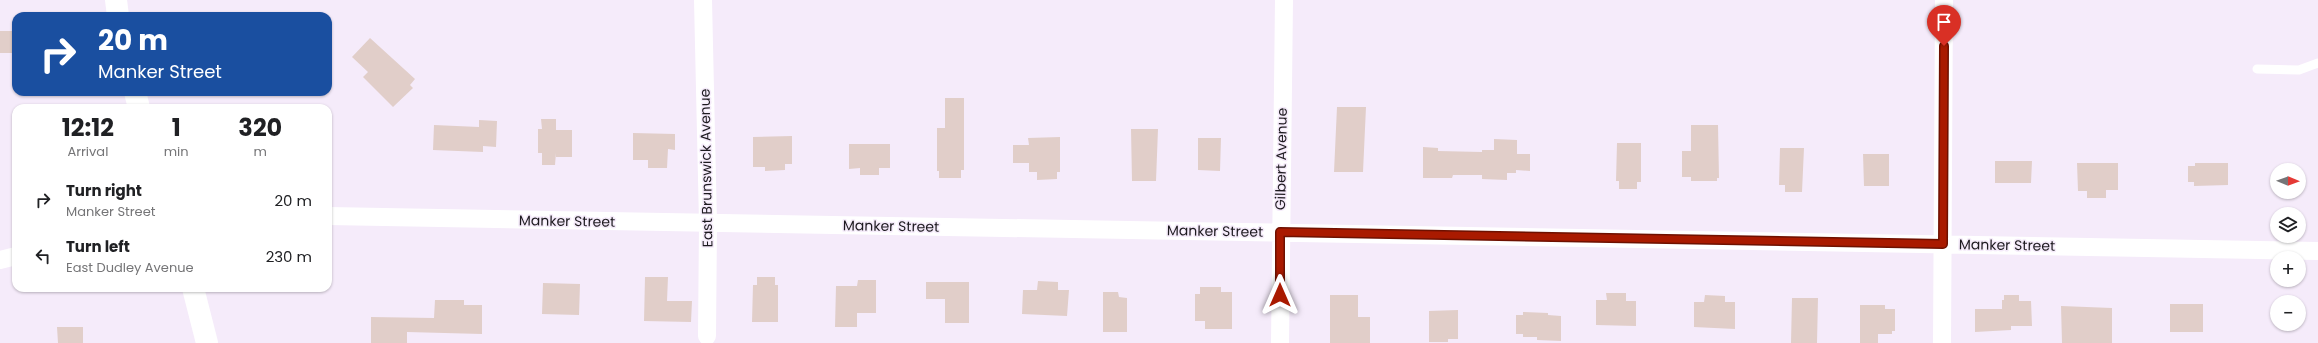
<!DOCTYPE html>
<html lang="en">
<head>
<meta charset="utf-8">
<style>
  :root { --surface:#fff; --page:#f6f6f6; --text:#202124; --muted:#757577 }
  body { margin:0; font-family:Poppins,sans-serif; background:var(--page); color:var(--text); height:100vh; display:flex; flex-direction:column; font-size:15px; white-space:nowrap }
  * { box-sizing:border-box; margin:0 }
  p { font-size:13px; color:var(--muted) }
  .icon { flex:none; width:22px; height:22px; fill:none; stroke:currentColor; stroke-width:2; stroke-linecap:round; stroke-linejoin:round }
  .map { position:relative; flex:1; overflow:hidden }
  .drawer { position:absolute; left:12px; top:104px; width:320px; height:188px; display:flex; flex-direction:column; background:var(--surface); border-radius:12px; box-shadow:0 1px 3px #0004 }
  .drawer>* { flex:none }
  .guide { position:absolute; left:12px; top:12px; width:320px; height:84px; border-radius:12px; box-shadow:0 1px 3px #0004; background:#1a4fa0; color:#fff; overflow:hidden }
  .needle { width:26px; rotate:91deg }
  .fabs { position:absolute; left:2270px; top:163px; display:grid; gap:8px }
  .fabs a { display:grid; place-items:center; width:36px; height:36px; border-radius:50%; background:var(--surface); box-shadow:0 1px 3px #0004; font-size:20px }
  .pin { position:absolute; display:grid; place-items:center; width:34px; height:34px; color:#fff; margin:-41px -17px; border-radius:50% 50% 50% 0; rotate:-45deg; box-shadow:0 0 4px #0007 }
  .pin .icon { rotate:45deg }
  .me { position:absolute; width:44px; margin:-22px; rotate:0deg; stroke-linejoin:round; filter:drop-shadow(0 0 3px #0008) }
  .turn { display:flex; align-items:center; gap:14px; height:84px; padding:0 20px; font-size:18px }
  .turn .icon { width:52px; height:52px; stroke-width:2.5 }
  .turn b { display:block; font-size:28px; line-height:34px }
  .eta { display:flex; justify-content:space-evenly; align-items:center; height:68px; text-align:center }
  .eta b { font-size:24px; font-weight:700; line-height:28px }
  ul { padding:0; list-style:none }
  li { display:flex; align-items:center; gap:12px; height:56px; padding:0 20px }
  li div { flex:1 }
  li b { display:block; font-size:15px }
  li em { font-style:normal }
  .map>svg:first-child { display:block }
  .building { fill:#e1cec9 }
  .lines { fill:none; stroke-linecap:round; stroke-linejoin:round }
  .lane { stroke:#fff; stroke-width:9 }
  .street { stroke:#fff; stroke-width:18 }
  .secondary { stroke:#fff; stroke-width:22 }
  .route-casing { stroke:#6e1100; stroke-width:10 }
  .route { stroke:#a91a00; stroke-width:7 }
  .labels { text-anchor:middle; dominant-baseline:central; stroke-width:3; stroke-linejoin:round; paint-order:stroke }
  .street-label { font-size:14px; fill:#1d1a1f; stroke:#f5ebfa }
</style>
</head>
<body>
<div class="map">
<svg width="2318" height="343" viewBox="0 0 2318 343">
  <rect width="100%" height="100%" fill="#f5ebfa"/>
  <!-- building -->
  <path class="building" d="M 0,31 L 16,31 L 16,53 L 0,53 Z
    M 370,38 L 415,79 L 410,85 L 413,88 L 393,107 L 363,77 L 368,72 L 352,57 Z
    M 945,98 L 964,98 L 964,170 L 961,170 L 961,178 L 939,178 L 939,171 L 937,171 L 937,128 L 945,128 Z
    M 1337,107 L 1366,107 L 1363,172 L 1334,172 Z
    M 541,119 L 556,119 L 556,130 L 572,130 L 572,157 L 556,157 L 556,153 L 555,165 L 542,165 L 542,153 L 538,153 L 538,129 L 542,129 Z
    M 479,120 L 497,121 L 496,147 L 483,146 L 483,152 L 433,150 L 434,125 L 479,127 Z
    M 1691,125 L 1718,125 L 1719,178 L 1717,178 L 1717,181 L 1691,181 L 1691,177 L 1682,177 L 1682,151 L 1691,151 Z
    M 1131,129 L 1158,129 L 1156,181 L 1132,181 Z
    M 633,133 L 675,134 L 675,150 L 668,149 L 667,168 L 648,168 L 648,160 L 633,160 Z
    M 792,136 L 792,164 L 785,164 L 785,170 L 765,171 L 765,167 L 753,167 L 753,137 Z
    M 1060,137 L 1060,172 L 1057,172 L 1057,179 L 1037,180 L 1037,172 L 1029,172 L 1029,163 L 1013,163 L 1013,145 L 1029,145 L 1028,138 Z
    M 1198,138 L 1221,138 L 1220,171 L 1198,170 Z
    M 1494,139 L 1517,140 L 1517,154 L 1530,154 L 1530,171 L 1516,170 L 1516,173 L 1507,173 L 1507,180 L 1482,179 L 1482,175 L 1453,175 L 1452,178 L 1423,178 L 1423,147 L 1438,148 L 1438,151 L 1482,152 L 1482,150 L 1494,150 Z
    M 1617,143 L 1641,143 L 1641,182 L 1637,182 L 1637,189 L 1619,189 L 1619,181 L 1616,181 Z
    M 849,144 L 890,144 L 890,168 L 879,168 L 879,175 L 860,175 L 860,168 L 849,169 Z
    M 1780,148 L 1804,148 L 1802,192 L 1785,192 L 1785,185 L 1779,185 Z
    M 1863,154 L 1889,154 L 1889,186 L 1864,186 Z
    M 1995,161 L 2032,161 L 2031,183 L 1995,183 Z
    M 2077,163 L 2118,163 L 2118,190 L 2106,190 L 2106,198 L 2087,198 L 2087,191 L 2078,191 Z
    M 2195,163 L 2228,163 L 2228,185 L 2194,186 L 2194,182 L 2188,182 L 2188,166 L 2195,166 Z
    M 645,277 L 668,277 L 667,301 L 692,301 L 691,322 L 644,321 Z
    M 757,277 L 775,277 L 775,285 L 778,285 L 778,322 L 752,322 L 753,285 L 757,285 Z
    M 858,280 L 876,280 L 876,313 L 857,313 L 857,327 L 835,327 L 836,286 L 857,286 Z
    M 1038,281 L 1058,282 L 1058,290 L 1069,290 L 1067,316 L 1022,314 L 1023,290 L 1037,290 Z
    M 926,282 L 969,282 L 969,323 L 945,323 L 945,299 L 926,299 Z
    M 543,283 L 580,284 L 579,315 L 542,314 Z
    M 1200,287 L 1221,287 L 1221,292 L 1232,292 L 1232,329 L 1205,329 L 1205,321 L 1195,321 L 1195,294 L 1200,294 Z
    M 1103,292 L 1118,292 L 1119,297 L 1127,298 L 1127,332 L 1103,332 Z
    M 1606,293 L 1626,293 L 1626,301 L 1636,301 L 1636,326 L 1596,325 L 1596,300 L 1607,300 Z
    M 1330,295 L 1358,295 L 1358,317 L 1370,317 L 1370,343 L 1330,343 Z
    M 1705,295 L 1725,296 L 1725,302 L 1735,302 L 1735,329 L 1694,327 L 1694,302 L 1704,302 Z
    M 2004,295 L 2019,295 L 2019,301 L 2031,301 L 2032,326 L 2011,326 L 2011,330 L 1975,332 L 1975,309 L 2002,309 L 2002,300 L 2004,300 Z
    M 1792,298 L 1818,298 L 1817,343 L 1791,343 Z
    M 435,300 L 464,300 L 464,305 L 482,305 L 482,334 L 407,332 L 407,343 L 371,343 L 371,317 L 434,318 Z
    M 2170,304 L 2203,304 L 2203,332 L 2170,332 Z
    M 1860,305 L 1885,305 L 1885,309 L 1895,309 L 1895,331 L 1892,331 L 1892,334 L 1878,334 L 1878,343 L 1860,343 Z
    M 2061,306 L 2112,308 L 2112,343 L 2062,343 Z
    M 1458,310 L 1458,339 L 1448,339 L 1448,342 L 1429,342 L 1429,311 Z
    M 1523,312 L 1548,313 L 1548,315 L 1561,316 L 1561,341 L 1537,340 L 1537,337 L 1523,337 L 1523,334 L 1516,334 L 1516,315 L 1523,315 Z
    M 57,327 L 83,327 L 83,343 L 58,343 Z"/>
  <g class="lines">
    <!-- lane -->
    <path class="lane" d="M 2257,69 L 2299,70 L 2318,63"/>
    <!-- street -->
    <path class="street" d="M 703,0 L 708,223 L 707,336
      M 328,216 L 2318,251
      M 0,260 L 16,256
      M 1280,343 L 1284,0
      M 1942,343 L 1944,0"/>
    <!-- secondary -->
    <path class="secondary" d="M 116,0 L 118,16
      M 135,92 L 139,108
      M 193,288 L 207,343"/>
  </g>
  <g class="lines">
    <!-- route casing -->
    <g class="route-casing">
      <path id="route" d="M 1280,295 L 1280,232 L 1943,244 L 1944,46"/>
    </g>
    <!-- route -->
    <use href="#route" class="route"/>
  </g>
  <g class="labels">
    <!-- street labels -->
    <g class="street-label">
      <text transform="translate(1281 159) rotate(-89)">Gilbert Avenue</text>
      <text transform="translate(706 168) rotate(-91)">East Brunswick Avenue</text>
      <text transform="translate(567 221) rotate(1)">Manker Street</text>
      <text transform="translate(891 226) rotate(1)">Manker Street</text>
      <text transform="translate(1215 231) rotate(1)">Manker Street</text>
      <text transform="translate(2007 245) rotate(1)">Manker Street</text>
    </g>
  </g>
</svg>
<div class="fabs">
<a><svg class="needle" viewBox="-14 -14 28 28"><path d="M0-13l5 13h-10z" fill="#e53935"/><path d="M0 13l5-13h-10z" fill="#757577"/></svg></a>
<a><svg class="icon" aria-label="layers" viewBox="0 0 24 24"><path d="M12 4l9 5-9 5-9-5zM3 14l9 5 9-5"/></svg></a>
<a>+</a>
<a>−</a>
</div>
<div class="pin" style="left:1944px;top:46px;background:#d93025"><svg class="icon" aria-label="arrive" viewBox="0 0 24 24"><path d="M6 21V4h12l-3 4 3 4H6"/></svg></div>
<svg class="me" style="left:1280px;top:295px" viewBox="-20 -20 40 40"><path d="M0-17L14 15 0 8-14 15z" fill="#a91a00" stroke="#fff" stroke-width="4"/></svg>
<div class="guide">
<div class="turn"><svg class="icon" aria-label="right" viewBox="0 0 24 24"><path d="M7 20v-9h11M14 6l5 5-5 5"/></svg><div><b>20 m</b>Manker Street</div></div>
</div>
<section class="drawer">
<div class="eta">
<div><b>12:12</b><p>Arrival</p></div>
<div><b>1</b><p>min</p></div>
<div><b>320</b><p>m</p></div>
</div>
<ul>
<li><svg class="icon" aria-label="right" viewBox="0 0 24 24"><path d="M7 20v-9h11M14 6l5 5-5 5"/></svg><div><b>Turn right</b><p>Manker Street</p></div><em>20 m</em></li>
<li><svg class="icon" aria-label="left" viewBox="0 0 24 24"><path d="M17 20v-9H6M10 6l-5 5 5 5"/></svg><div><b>Turn left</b><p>East Dudley Avenue</p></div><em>230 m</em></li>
</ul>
</section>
</div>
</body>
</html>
